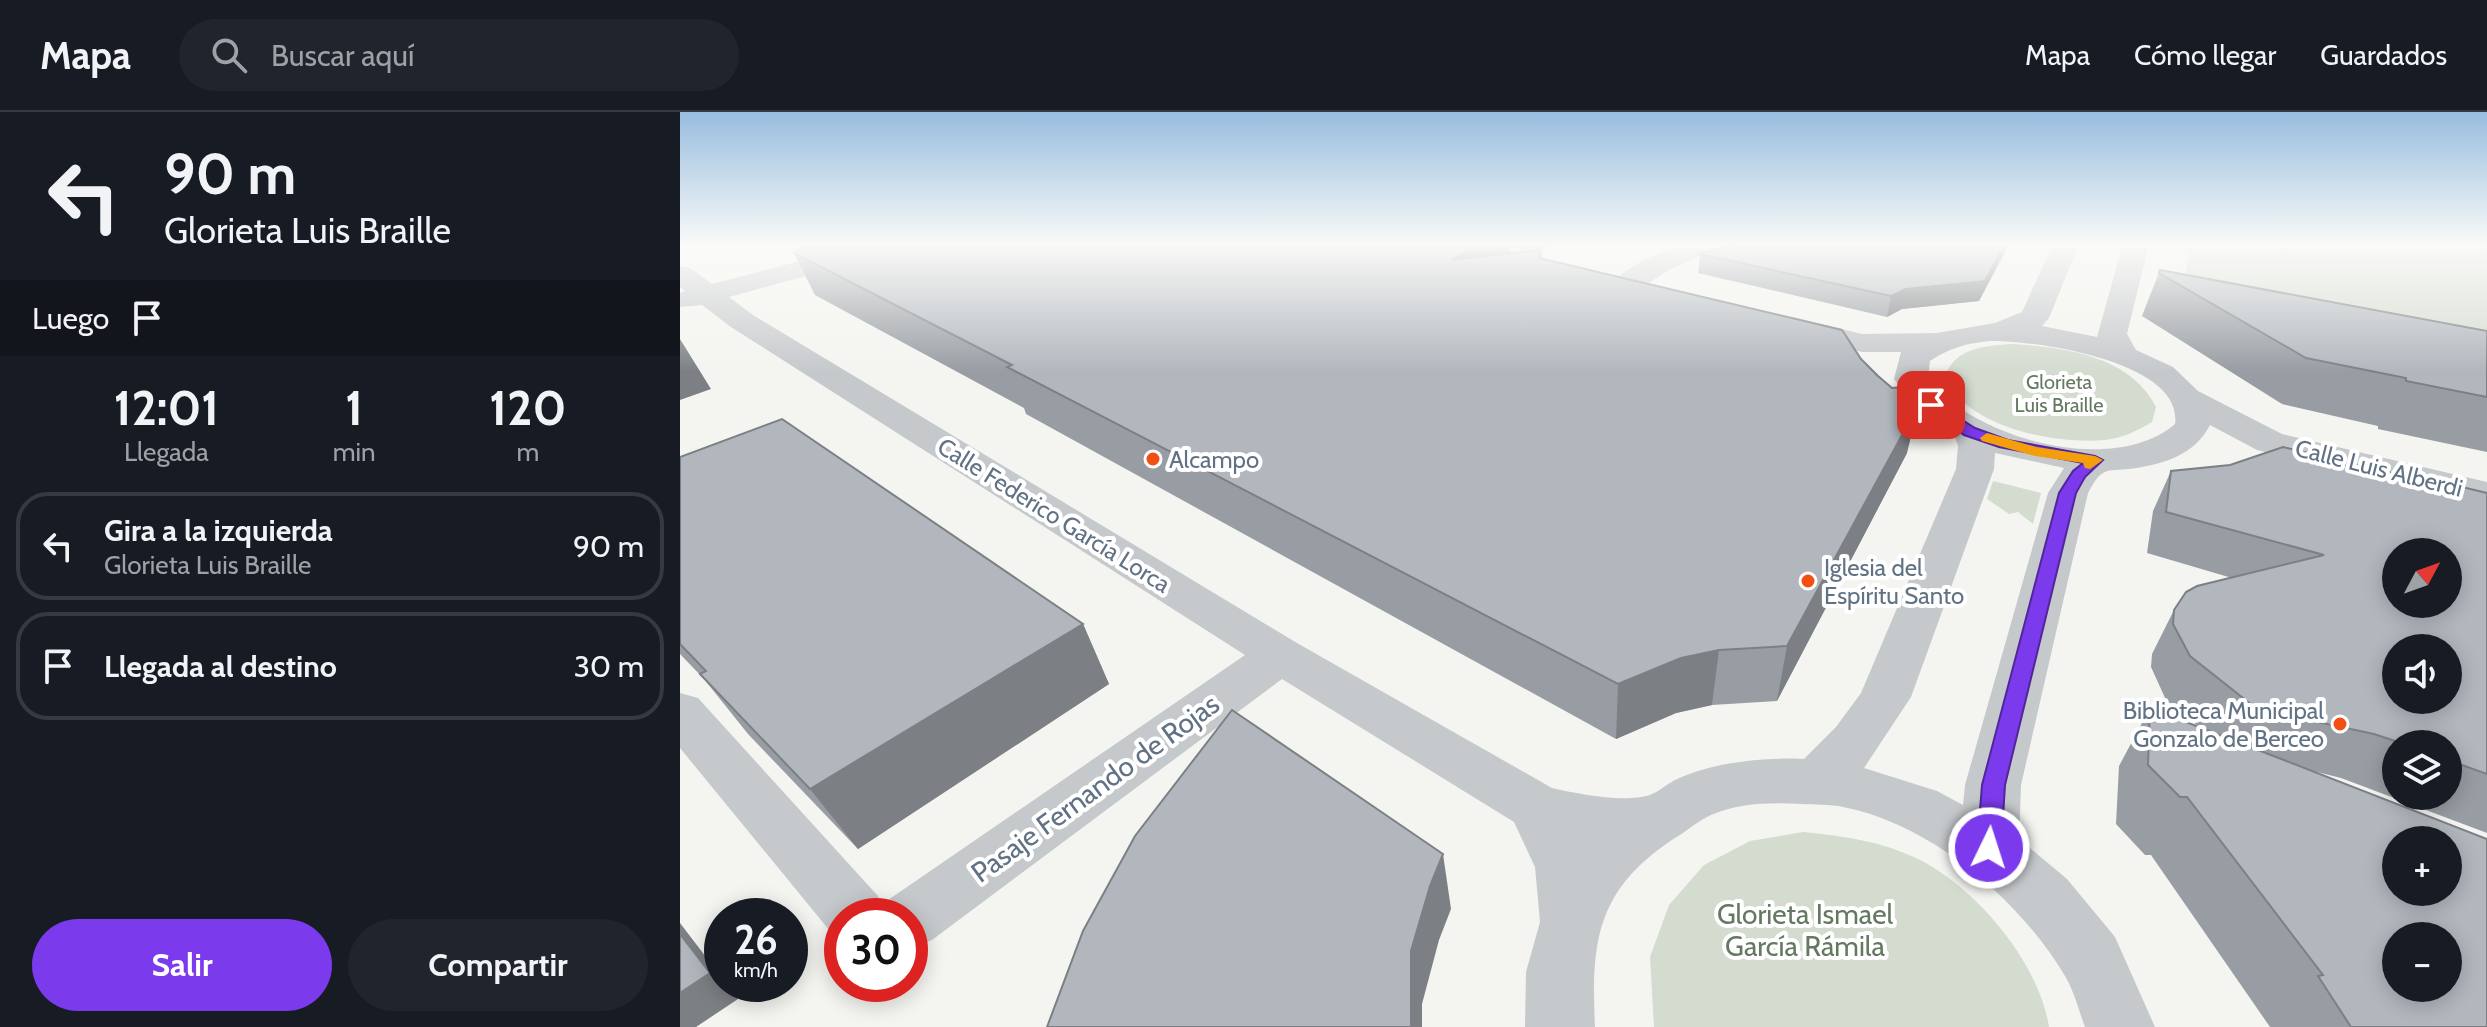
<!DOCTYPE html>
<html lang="es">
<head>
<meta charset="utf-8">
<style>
  :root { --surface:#171b24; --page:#20242c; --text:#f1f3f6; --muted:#9ea1a6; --line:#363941; --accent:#7c3aed }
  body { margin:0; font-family:Cabin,sans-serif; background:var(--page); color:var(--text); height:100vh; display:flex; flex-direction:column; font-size:30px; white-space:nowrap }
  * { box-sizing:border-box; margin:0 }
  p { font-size:26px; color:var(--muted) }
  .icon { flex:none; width:44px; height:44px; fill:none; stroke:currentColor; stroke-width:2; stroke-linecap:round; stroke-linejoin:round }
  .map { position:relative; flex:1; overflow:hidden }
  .drawer { display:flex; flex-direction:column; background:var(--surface); width:680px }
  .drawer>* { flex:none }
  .hud { background:#171b24; color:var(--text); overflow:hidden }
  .needle { width:52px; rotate:49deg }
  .tools { position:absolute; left:1702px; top:426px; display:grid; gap:16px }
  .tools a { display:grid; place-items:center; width:80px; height:80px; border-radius:50%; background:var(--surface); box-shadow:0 4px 20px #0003; font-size:40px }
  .speed { position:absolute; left:24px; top:786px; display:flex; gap:16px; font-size:40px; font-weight:700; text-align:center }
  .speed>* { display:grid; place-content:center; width:104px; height:104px; border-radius:50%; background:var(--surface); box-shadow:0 4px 20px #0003; line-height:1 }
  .speed small { font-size:20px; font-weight:400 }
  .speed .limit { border:12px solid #d22; background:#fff; color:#111 }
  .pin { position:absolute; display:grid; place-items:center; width:68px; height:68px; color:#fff; margin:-34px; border-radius:16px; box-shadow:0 4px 12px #0006 }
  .me { position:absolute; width:88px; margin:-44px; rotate:4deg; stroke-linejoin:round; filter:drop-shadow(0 0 6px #0008) }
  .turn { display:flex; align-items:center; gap:28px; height:168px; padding:0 32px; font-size:36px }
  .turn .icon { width:104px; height:104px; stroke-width:2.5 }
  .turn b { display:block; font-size:56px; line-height:68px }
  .then { display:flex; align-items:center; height:76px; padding:0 32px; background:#0003; gap:16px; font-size:30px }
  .eta { display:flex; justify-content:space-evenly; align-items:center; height:136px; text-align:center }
  .eta b { font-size:48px; font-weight:700; line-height:56px }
  .button { display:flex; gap:16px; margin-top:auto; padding:16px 32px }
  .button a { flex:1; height:92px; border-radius:48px; background:var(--accent); color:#fff; font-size:32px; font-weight:700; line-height:92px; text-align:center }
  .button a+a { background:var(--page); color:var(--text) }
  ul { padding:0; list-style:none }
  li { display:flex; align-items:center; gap:24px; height:108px; margin:0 16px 12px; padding:0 16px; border:4px solid var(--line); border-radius:32px }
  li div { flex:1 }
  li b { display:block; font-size:30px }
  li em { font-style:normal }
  header { display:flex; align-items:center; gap:48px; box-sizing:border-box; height:112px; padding:0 40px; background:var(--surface); border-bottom:2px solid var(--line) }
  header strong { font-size:38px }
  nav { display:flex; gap:44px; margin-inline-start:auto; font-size:28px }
  .search { width:560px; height:72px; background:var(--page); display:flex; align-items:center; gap:20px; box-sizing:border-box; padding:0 28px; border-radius:44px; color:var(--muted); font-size:30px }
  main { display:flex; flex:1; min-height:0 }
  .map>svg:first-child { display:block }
  .green { fill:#d4dcd0 }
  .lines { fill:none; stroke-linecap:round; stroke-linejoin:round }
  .minor { fill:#c6c9cc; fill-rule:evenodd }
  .wall { fill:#989da3; fill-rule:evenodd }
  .shaded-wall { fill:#7c8084 }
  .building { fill:#b1b7bd; stroke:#7c8084; stroke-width:2; fill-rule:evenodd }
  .route { fill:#7c3aed; stroke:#51269a; stroke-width:2 }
  .slow { fill:#f59e0b }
  .poi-dot { fill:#f25012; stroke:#fff; stroke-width:3 }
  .labels { text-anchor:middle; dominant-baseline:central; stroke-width:8; stroke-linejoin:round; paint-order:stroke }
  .far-park-label { font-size:20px; fill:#647a60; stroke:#fff }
  .poi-label { font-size:24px; fill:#617284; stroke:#fff; text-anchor:start }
  .street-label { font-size:24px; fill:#617284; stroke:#fff }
  .near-street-label { font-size:28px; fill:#617284; stroke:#fff }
  .near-park-label { font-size:28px; fill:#647a60; stroke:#fff }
</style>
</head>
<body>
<header>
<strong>Mapa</strong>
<div class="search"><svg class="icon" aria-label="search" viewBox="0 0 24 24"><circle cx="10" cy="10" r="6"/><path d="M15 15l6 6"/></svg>Buscar aquí</div>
<nav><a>Mapa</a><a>Cómo llegar</a><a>Guardados</a></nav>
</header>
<main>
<section class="drawer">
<div class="hud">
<div class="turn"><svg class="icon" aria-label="left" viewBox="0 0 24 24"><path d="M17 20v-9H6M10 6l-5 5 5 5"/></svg><div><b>90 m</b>Glorieta Luis Braille</div></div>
<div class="then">Luego<svg class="icon" aria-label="arrive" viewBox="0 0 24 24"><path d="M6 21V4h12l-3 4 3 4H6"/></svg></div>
</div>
<div class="eta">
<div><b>12:01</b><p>Llegada</p></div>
<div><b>1</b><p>min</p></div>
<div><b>120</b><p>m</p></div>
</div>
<ul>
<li><svg class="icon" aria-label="left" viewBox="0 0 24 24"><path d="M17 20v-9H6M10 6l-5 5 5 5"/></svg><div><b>Gira a la izquierda</b><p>Glorieta Luis Braille</p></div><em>90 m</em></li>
<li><svg class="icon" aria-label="arrive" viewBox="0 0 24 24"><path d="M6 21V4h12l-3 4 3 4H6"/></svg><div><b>Llegada al destino</b></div><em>30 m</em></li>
</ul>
<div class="button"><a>Salir</a><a>Compartir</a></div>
</section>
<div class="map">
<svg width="1807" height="915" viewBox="0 0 1807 915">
  <rect width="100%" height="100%" fill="#f4f5f0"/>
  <!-- green -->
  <path class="green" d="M 1510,132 L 1807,132 L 1807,270 L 1504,173 Z
    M 1333,232 C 1384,235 1451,244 1476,295 L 1472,310 C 1457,319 1443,326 1425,328 C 1376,333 1284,315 1265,264 C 1276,235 1305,234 1333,232 Z
    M 1313,369 L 1361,381 L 1353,412 L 1338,400 L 1329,402 L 1307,387 Z
    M 1123,720 C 1163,724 1200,729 1236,746 C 1295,774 1359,850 1369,915 L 974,915 L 970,845 L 989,793 L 1024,753 L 1070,729 Z"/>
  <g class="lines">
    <!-- minor -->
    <path class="minor" d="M 185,132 L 227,132 L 223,137 L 49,185 L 73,203 L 617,531 L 872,676 C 898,682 944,691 970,683 C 980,679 988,671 997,667 C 1035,650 1083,645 1124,647 L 1156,615 L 1181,581 L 1276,357 L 1278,334 L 1275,325 L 1244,305 L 1214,267 L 1221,240 L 1182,240 L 1101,220 L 1097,214 L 1101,208 L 1112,205 L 1182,222 L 1257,221 L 1315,211 L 1342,200 L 1373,132 L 1399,132 L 1369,206 L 1362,214 L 1417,225 L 1443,132 L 1469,132 L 1447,222 L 1456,238 L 1493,255 L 1518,279 L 1602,322 L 1807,370 L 1807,394 L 1577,338 L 1530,313 C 1514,344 1481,353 1449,357 C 1441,358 1429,357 1423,361 C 1416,365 1412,374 1408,381 L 1341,673 L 1339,727 L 1387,767 L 1435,825 L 1475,915 L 1405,915 C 1399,899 1394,879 1385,864 C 1340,788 1251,712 1163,695 C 1150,692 1134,693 1121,692 C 1091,690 1058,691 1031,703 C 1019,708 1007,719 995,726 C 917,777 911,828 915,915 L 845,915 L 846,860 L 860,810 L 855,755 L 834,710 L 602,567 L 252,828 L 230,837 L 230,804 L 162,804 L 162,827 L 154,824 L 0,636 L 0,581 L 18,586 L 198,784 L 204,796 L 208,788 L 565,543 L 51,215 L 22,193 L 0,195 L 0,181 L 5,179 L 0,175 L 0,154 L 10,156 L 32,172 ZM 1310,229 C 1353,228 1504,249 1495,312 C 1433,365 1295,327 1248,267 L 1250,249 C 1269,236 1287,231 1310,229 ZM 1315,341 L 1384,356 L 1368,381 L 1285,673 L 1283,693 L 1257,679 L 1184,656 L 1231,585 L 1314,357 Z
      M 1004,132 L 1038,132 L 1034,137 L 989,158 L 956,179 L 946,181 L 936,179 L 932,173 C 946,152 981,141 1004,132 Z"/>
  </g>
  <!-- wall -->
  <path class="wall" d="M 127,132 L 872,132 L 861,138 L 862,147 L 1227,341 L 1097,589 L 1032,593 L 996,601 L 936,627 L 346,302 L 344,296 L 135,183 L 114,141 ZM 830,135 L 848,139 L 830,141 Z
    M 1053,132 L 1329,132 L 1299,189 L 1222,197 L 1207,205 L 1018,161 L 1020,142 Z
    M 1480,158 L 1807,219 L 1807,340 L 1698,317 L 1698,314 L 1602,292 L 1462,204 Z
    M 0,345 L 403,512 L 429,572 L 178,737 L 68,622 L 24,567 L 0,542 Z
    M 1491,359 L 1769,375 L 1770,372 L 1807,381 L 1807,721 L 1661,666 L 1633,659 L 1807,915 L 1590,915 L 1471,743 L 1465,743 L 1436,712 L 1439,654 L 1470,596 L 1519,615 L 1486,588 L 1471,555 L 1472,542 L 1494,498 L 1552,466 L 1467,441 L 1473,399 ZM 1716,632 L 1768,632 L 1768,684 L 1716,684 Z"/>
  <!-- shaded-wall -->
  <path class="shaded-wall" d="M 801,132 L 829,132 L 830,157 L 772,148 Z
    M 856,132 L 872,132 L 861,138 L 863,179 L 856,141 Z
    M 1325,132 L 1329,132 L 1299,189 L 1222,197 L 1207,205 L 1211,184 Z
    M 0,227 L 31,277 L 0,288 Z
    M 1239,292 L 1227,341 L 1097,589 L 1107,534 Z
    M 403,512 L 429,572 L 178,737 L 130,677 Z
    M 1039,538 L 1032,593 L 996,601 L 936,627 L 938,572 L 1001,546 Z
    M 763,742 L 771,797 L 759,828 L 742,892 L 742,915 L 731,915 L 731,839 L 750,774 Z
    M 0,811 L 42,866 L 42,872 L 46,872 L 58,887 L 16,915 L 0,915 Z"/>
  <!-- building -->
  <path class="building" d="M 127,132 L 801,132 L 772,148 L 861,138 L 859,146 L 1162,218 L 1181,247 L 1198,264 L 1212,276 L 1222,275 L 1239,292 L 1107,534 L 1039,538 L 1001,546 L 938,572 L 327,255 L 332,253 L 114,141 Z
    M 1053,132 L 1325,132 L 1305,169 L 1226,177 L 1211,184 L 1020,142 Z
    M 1480,158 L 1807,219 L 1807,285 L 1726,269 L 1726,266 L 1626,246 L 1479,161 Z
    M 102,307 L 403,512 L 130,677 L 20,562 L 26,559 L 0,532 L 0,345 Z
    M 1603,335 L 1770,375 L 1770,372 L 1807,381 L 1807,662 L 1768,648 L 1768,632 L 1724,632 L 1694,622 L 1577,597 L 1510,544 L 1493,512 L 1494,498 L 1506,480 L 1517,474 L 1644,443 L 1486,400 L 1491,359 L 1550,353 ZM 1716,440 L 1768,440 L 1768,492 L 1716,492 ZM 1716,536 L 1768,536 L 1768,588 L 1716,588 Z
    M 1470,596 L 1807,727 L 1807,915 L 1671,915 L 1638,864 L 1643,863 L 1507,685 L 1500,685 L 1468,653 ZM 1716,728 L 1768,728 L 1768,780 L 1716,780 ZM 1716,824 L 1768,824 L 1768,876 L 1716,876 Z
    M 552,598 L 763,742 L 750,774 L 731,839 L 731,915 L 367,915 L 403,819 L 455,724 Z
    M 0,822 L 30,861 L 0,881 Z"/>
  <!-- sky -->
  <linearGradient id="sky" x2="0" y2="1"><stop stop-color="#98bddf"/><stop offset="0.51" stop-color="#fafaf8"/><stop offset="1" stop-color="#fafaf8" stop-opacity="0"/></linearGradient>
  <rect width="1807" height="260" fill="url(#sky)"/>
  <!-- route -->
  <path class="route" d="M 1251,288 L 1295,316 L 1328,328 L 1415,344 L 1423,348 L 1405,365 L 1396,381 L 1325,673 L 1321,736 L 1318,744 L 1309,747 L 1300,744 L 1297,736 L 1302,673 L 1379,381 L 1393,359 L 1403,351 L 1319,335 L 1284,323 L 1246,296 L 1244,293 Z"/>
  <!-- slow -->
  <path class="slow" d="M 1307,321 L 1356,335 L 1415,344 L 1423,348 L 1410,357 L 1405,356 L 1403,351 L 1355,344 L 1302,329 L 1300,326 Z"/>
  <!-- markers -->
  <g class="poi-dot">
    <circle cx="473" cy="347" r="8"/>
    <circle cx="1128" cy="469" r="8"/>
    <circle cx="1660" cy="612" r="8"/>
  </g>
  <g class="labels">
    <!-- far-park labels -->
    <g class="far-park-label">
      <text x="1379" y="270">Glorieta<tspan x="1379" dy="23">Luis Braille</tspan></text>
    </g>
    <!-- poi labels -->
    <g class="poi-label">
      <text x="489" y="347">Alcampo</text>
      <text x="1144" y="455">Iglesia del<tspan x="1144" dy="28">Espíritu Santo</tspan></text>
      <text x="1644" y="598" text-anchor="end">Biblioteca Municipal<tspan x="1644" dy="28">Gonzalo de Berceo</tspan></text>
    </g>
    <!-- street labels -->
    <g class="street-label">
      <text transform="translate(1699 356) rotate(14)">Calle Luis Alberdi</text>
      <text transform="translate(374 403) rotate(32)">Calle Federico García Lorca</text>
    </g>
    <!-- near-street labels -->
    <g class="near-street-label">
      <text transform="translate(415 676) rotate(-36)">Pasaje Fernando de Rojas</text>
    </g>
    <!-- near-park labels -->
    <g class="near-park-label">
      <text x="1125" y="802">Glorieta Ismael<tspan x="1125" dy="32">García Rámila</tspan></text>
    </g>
  </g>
</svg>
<div class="tools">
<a><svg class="needle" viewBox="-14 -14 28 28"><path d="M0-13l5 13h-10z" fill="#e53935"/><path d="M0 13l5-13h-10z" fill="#9ea1a6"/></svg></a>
<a><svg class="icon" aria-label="sound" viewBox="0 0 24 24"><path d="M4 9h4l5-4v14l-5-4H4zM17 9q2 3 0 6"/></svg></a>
<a><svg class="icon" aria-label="layers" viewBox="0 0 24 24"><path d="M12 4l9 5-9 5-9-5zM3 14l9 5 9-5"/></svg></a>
<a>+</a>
<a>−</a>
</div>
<div class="speed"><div>26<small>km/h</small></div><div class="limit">30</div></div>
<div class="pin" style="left:1251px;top:293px;background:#d93025"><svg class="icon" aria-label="arrive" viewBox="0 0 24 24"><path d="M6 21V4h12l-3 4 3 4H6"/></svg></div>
<svg class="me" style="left:1309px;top:736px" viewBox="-20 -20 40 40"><circle r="17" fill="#7c3aed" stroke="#fff" stroke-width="3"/><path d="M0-11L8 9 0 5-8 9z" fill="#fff"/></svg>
</div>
</main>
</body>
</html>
